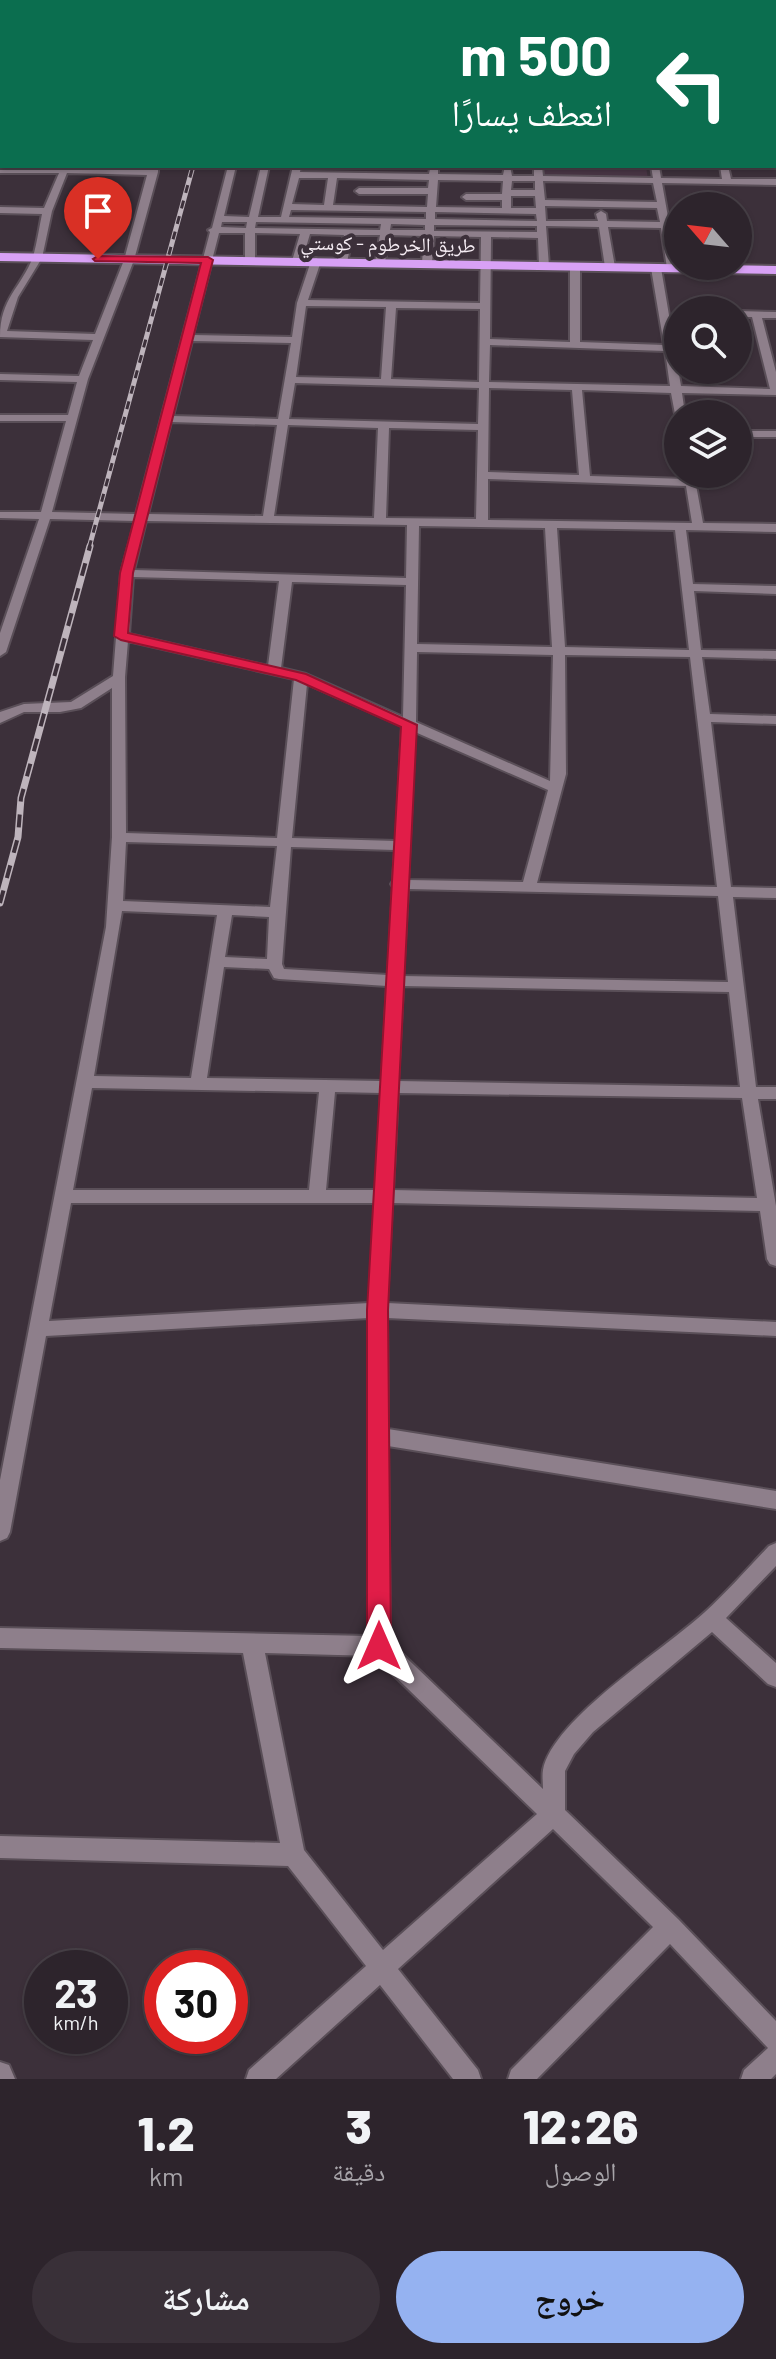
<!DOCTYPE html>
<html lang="ar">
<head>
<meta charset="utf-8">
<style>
  :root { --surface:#2d242c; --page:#393038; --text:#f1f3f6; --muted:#a7a4a9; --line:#484148; --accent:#95b2f1 }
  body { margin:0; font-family:Barlow,"Noto Naskh Arabic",sans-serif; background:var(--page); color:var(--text); direction:rtl; height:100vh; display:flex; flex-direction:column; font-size:30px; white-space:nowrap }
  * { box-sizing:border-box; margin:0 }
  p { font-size:26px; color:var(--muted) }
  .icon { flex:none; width:44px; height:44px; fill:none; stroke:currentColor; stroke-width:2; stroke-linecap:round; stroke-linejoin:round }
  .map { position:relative; height:2079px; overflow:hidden; direction:ltr }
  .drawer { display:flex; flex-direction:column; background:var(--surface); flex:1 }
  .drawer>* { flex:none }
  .guide { position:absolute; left:0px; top:0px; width:776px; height:168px; box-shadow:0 2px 6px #0004,0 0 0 2px var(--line); direction:rtl; background:#0b6e4f; color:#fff; overflow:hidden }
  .needle { width:52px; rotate:298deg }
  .tools { position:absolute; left:664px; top:192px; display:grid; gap:16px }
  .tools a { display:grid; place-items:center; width:88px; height:88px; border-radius:50%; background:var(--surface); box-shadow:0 2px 6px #0004,0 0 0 2px var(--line); font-size:40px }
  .speed { position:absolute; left:24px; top:1950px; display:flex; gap:16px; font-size:40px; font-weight:700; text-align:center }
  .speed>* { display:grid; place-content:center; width:104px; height:104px; border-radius:50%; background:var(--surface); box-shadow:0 2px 6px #0004,0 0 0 2px var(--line); line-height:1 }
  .speed small { font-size:20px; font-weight:400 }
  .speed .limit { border:12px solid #d22; background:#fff; color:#111 }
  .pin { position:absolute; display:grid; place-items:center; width:68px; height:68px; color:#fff; margin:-82px -34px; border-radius:50% 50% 50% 0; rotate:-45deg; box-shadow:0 0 8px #0007 }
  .pin .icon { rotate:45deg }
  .me { position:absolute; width:88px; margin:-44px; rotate:0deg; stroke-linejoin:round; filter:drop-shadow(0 0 6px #0008) }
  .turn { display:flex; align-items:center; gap:28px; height:168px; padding:0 32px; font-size:36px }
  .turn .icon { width:104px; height:104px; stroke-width:2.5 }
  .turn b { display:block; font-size:56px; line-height:68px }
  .eta { display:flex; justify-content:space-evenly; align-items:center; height:136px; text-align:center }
  .eta b { font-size:48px; font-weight:800; line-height:56px }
  .primary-button { display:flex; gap:16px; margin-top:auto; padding:16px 32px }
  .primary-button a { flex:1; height:92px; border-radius:48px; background:var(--accent); color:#111; font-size:32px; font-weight:800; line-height:92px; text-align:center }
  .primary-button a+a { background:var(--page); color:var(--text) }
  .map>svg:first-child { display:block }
  .built { fill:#483544 }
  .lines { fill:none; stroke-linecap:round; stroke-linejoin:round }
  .minor-casing { stroke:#5a4f58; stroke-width:4 }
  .highway-casing { stroke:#5a4f58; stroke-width:4 }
  .minor { fill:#8e7f8b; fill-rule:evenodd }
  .highway { fill:#d8a1f5; fill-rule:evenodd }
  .rail-far1-casing { stroke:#beb4bc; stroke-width:5 }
  .rail-casing { stroke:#beb4bc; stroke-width:7 }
  .rail-far1 { stroke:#3c303a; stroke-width:3; stroke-dasharray:8; stroke-linecap:butt }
  .rail { stroke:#3c303a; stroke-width:4; stroke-dasharray:13; stroke-linecap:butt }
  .route { fill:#e11d48; stroke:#92132f; stroke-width:2 }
  .labels { text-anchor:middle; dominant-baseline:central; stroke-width:8; stroke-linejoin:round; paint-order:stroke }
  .far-street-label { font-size:20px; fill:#f6edf4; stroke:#3c303a }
</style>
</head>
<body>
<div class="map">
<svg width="776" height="2079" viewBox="0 0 776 2079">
  <rect width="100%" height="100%" fill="#3c303a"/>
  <!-- built -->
  <path class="built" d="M 543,166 L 646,166 L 648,180 L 544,179 Z"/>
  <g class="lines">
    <!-- minor casing -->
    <g class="minor-casing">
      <path id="minor" d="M 67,0 L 75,0 L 66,2 Z
        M 209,0 L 217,0 L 208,2 Z
        M 268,0 L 276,0 L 267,2 Z
        M 347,0 L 355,0 L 355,2 L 347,2 Z
        M 431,0 L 439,0 L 439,2 L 431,2 Z
        M 556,0 L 564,0 L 564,2 L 556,2 Z
        M 682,0 L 690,0 L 691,2 L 683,2 Z
        M 746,0 L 754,0 L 755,2 L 747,2 Z
        M 0,7 L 2,7 L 0,14 Z
        M 0,29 L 2,29 L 2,33 L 0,33 Z
        M 774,38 L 776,38 L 776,42 L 774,42 Z
        M 0,57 L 2,57 L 2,61 L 0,61 Z
        M 774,65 L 776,65 L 776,69 L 774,69 Z
        M 774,77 L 776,77 L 776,87 L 774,87 Z
        M 774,112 L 776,112 L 776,117 L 774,117 Z
        M 0,120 L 2,120 L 2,124 L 0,124 Z
        M 774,135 L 776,135 L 776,141 L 774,141 Z
        M 0,139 L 2,139 L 2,145 L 0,145 Z
        M 150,166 L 158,166 L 158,172 L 134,260 L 88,379 L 52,512 L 136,514 L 210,232 L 208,230 L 212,228 L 228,166 L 236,166 L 224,216 L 249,217 L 261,166 L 269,166 L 258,217 L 281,217 L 293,166 L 301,166 L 300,172 L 429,174 L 430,169 L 434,166 L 438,169 L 438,174 L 503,175 L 505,166 L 510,166 L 512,176 L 534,176 L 534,166 L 542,166 L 543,176 L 653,178 L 651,166 L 659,166 L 661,178 L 722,179 L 720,166 L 728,166 L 731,179 L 776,179 L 776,185 L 662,183 L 677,268 L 672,271 L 667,268 L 661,228 L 608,227 L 615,267 L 610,270 L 605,267 L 599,227 L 546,226 L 549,266 L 544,269 L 539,266 L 538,238 L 491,237 L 490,339 L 570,342 L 570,267 L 575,264 L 580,267 L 580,342 L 664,345 L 651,268 L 656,265 L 661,268 L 681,386 L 770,389 L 752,317 L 738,317 L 738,311 L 776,312 L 776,318 L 762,318 L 776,372 L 776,395 L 682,393 L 685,414 L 678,414 L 678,417 L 675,414 L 671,393 L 582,390 L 590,476 L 685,479 L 686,474 L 694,474 L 703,523 L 776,524 L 776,532 L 686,530 L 693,584 L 776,586 L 776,594 L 694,591 L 701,650 L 776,651 L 776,659 L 702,657 L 710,714 L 776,716 L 776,724 L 711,722 L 731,887 L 776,888 L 776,898 L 733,897 L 756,1087 L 776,1087 L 776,1099 L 758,1099 L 776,1206 L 776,1266 L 770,1264 L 767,1259 L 760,1211 L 392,1203 L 387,1303 L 776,1322 L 776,1336 L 387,1318 L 388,1429 L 776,1491 L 776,1509 L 388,1446 L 390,1642 L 543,1789 C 543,1783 542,1776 543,1770 C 553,1719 665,1649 705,1612 C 727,1592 748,1568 769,1546 L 776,1543 L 776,1566 L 726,1618 L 776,1663 L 776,1687 L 768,1684 L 712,1632 L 593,1732 L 574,1754 L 565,1771 L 565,1810 L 678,1919 L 776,2021 L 776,2074 L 771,2079 L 741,2079 L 744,2070 L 768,2048 L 670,1944 L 537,2079 L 508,2079 L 511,2070 L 653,1927 L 553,1829 L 398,1969 L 478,2070 L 481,2079 L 453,2079 L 380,1985 L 276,2079 L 246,2079 L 249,2070 L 366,1966 L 288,1866 L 0,1858 L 0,1836 L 280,1843 L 243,1653 L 0,1648 L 0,1628 L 368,1636 L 369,1318 L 46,1336 L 10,1532 L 7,1538 L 0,1541 L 0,1480 L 106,927 L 112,837 L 112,688 L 81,708 L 60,712 L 24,712 L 0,723 L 0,712 L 24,704 L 71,702 L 113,676 L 121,573 L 135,521 L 50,519 L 6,652 L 0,656 L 0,633 L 39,519 L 0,518 L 0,512 L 41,512 L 66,421 L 0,421 L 0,415 L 68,415 L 77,382 L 0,380 L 0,374 L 79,376 L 93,340 L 0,337 C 0,298 21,288 33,257 C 37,243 39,228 42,214 L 0,213 L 0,207 L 44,208 L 59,173 L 0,173 L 0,167 L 149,169 ZM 67,173 L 147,175 L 124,260 L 95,334 L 7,331 L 18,297 L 42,258 L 52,211 ZM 299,178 L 328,178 L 324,205 L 292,204 ZM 337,178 L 429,180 L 428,188 L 359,188 L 355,191 L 359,194 L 428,194 L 427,207 L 333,205 ZM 438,180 L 503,181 L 502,194 L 466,194 L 462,197 L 466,200 L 502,200 L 502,208 L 436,207 ZM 512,181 L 535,181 L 535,190 L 511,190 ZM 543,181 L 653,183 L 657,202 L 545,200 ZM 511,196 L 535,196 L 536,208 L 511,208 ZM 545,206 L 657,208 L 660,222 L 607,221 L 606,214 L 601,211 L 596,214 L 598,221 L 546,221 ZM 291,210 L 426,212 L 426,219 L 289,217 ZM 435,212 L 536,214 L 537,221 L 435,219 ZM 222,222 L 247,222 L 246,228 L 221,227 ZM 256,222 L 381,224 L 380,230 L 255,228 ZM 391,224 L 425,225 L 425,230 L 390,230 ZM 434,225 L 537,226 L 537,232 L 434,231 ZM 219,233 L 245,233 L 245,261 L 250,264 L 255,261 L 255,233 L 300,234 L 292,261 L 297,264 L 302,261 L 310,234 L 344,235 L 337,262 L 342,265 L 347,262 L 353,235 L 380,235 L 375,262 L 380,265 L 385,262 L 389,235 L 424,236 L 422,263 L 427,266 L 432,263 L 434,236 L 481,237 L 480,303 L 308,300 L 321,261 L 316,258 L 311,261 L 297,303 L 292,337 L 193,335 ZM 306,306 L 386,307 L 381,379 L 296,377 ZM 396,308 L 480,309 L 479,382 L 391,379 ZM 192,341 L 291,343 L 278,419 L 173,416 ZM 490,345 L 665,351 L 670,386 L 489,382 ZM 295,383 L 479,388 L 478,424 L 289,419 ZM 489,388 L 572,390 L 579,475 L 488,472 ZM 171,422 L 277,425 L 263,516 L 148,514 ZM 288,425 L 378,428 L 374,518 L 274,516 ZM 389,428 L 478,430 L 476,519 L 386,518 ZM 488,479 L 686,486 L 692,523 L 488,520 ZM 146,521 L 407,525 L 406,578 L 134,570 ZM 419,526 L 545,528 L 552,647 L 417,644 ZM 557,528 L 675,530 L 689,650 L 565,647 ZM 133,577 L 279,581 L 268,666 L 129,634 ZM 292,582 L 406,585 L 403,717 L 306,674 L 281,668 ZM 128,641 L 294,679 L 277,838 L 126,833 L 125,677 ZM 417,652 L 553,655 L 550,781 L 416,722 ZM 565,655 L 690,657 L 717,887 L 537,883 L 566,774 ZM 307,684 L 402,726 L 396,841 L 292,838 ZM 415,732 L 548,790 L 523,882 L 408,880 ZM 126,842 L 277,846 L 270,907 L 123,901 ZM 291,847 L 395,850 L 393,881 L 391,884 L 393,887 L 388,975 L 284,969 L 282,964 ZM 408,889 L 718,896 L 728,982 L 403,976 ZM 122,911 L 217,915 L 191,1078 L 94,1076 ZM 232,915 L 269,917 L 267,959 L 225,957 ZM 224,967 L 269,969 L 274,978 L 279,979 L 387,986 L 382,1081 L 207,1078 ZM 403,986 L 729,992 L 740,1087 L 398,1081 ZM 92,1088 L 319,1092 L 309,1190 L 73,1190 ZM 335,1092 L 381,1093 L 376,1190 L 326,1190 ZM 398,1093 L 742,1098 L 757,1198 L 393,1190 ZM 71,1203 L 375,1203 L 369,1303 L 49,1321 ZM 265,1653 L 374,1656 L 537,1814 L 383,1950 L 304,1850 Z
        M 738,431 L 776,431 L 776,437 L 738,437 Z
        M 0,2062 L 9,2065 L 15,2079 L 0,2079 Z"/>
    </g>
    <!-- highway casing -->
    <g class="highway-casing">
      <path id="highway" d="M 0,253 L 776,266 L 776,274 L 0,261 Z"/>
    </g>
    <!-- minor -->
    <use href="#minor" class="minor"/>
    <!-- highway -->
    <use href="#highway" class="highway"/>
    <!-- rail-far1 casing -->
    <g class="rail-far1-casing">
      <path id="rail-far1" d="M 89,548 L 193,166"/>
    </g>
    <!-- rail casing -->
    <g class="rail-casing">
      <path id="rail" d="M 0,903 L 18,837 L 21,798 L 90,546"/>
    </g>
    <!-- rail-far1 -->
    <use href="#rail-far1" class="rail-far1"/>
    <!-- rail -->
    <use href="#rail" class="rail"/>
  </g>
  <!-- route -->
  <path class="route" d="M 98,256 L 208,257 L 213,260 L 133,573 L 128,633 L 306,674 L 417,725 L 388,1310 L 391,1646 L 387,1654 L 379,1657 L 371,1654 L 367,1646 L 367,1310 L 401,727 L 296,680 L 121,640 L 114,636 L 120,573 L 201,263 L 95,261 L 93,259 Z"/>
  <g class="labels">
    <!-- far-street labels -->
    <g class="far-street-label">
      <text transform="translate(388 243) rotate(1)">طريق الخرطوم - كوستي</text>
    </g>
  </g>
</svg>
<div class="tools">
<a><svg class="needle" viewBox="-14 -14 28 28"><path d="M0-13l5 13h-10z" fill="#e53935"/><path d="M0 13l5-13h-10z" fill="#a7a4a9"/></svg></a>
<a><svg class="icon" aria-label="search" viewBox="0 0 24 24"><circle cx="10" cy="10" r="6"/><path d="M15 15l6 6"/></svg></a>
<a><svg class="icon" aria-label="layers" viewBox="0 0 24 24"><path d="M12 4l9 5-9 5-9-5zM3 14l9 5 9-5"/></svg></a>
</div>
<div class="speed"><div>23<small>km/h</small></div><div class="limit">30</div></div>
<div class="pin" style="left:98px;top:259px;background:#d93025"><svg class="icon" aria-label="arrive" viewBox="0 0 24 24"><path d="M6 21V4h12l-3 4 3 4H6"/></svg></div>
<svg class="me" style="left:379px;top:1646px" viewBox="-20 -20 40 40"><path d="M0-17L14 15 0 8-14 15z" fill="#e11d48" stroke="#fff" stroke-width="4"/></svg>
<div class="guide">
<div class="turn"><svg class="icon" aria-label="left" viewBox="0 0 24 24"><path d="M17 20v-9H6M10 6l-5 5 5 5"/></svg><div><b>500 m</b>انعطف يسارًا</div></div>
</div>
</div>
<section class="drawer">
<div class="eta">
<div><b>12:26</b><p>الوصول</p></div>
<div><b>3</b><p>دقيقة</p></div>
<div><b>1.2</b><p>km</p></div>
</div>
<div class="primary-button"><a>خروج</a><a>مشاركة</a></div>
</section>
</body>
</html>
